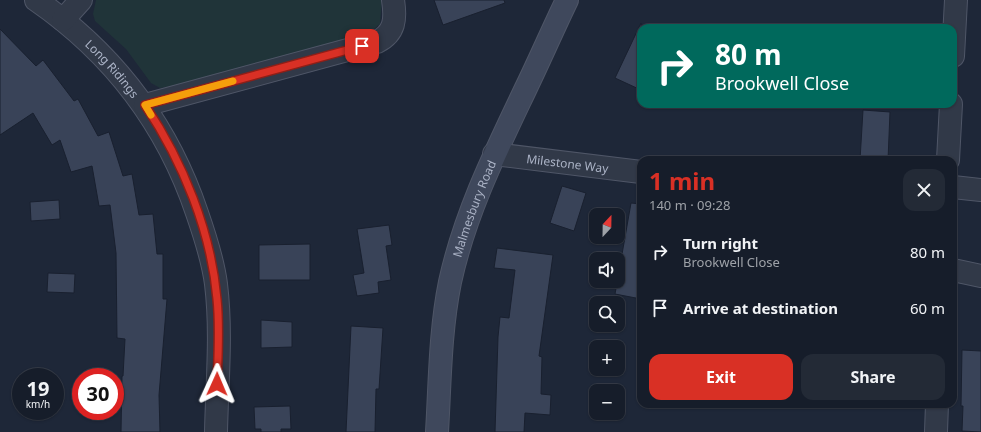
<!DOCTYPE html>
<html lang="en">
<head>
<meta charset="utf-8">
<style>
  :root { --surface:#161d2a; --page:#232a36; --text:#f1f3f6; --muted:#9ea2a8; --line:#353b47; --accent:#d93025 }
  body { margin:0; font-family:"Noto Sans",sans-serif; background:var(--page); color:var(--text); height:100vh; display:flex; flex-direction:column; font-size:15px; white-space:nowrap }
  * { box-sizing:border-box; margin:0 }
  p { font-size:13px; color:var(--muted) }
  .icon { flex:none; width:22px; height:22px; fill:none; stroke:currentColor; stroke-width:2; stroke-linecap:round; stroke-linejoin:round }
  .map { position:relative; flex:1; overflow:hidden }
  .panel { position:absolute; left:637px; top:156px; width:320px; height:252px; display:flex; flex-direction:column; background:var(--surface); border-radius:12px; box-shadow:0 1px 3px #0004,0 0 0 1px var(--line) }
  .panel>* { flex:none }
  .hud { position:absolute; left:637px; top:24px; width:320px; height:84px; border-radius:12px; box-shadow:0 1px 3px #0004,0 0 0 1px var(--line); background:#00695c; color:#fff; overflow:hidden }
  .needle { width:26px; rotate:22deg }
  .buttons { position:absolute; left:589px; top:208px; display:grid; gap:8px }
  .buttons a { display:grid; place-items:center; width:36px; height:36px; border-radius:8px; background:var(--surface); box-shadow:0 1px 3px #0004,0 0 0 1px var(--line); font-size:20px }
  .speed { position:absolute; left:12px; top:368px; display:flex; gap:8px; font-size:20px; font-weight:700; text-align:center }
  .speed>* { display:grid; place-content:center; width:52px; height:52px; border-radius:50%; background:var(--surface); box-shadow:0 1px 3px #0004,0 0 0 1px var(--line); line-height:1 }
  .speed small { font-size:10px; font-weight:400 }
  .speed .limit { border:6px solid #d22; background:#fff; color:#111 }
  .pin { position:absolute; display:grid; place-items:center; width:34px; height:34px; color:#fff; margin:-17px; border-radius:8px; box-shadow:0 2px 6px #0006 }
  .me { position:absolute; width:44px; margin:-22px; rotate:1deg; stroke-linejoin:round; filter:drop-shadow(0 0 3px #0008) }
  .turn { display:flex; align-items:center; gap:14px; height:84px; padding:0 12px; font-size:18px }
  .turn .icon { width:52px; height:52px; stroke-width:2.5 }
  .turn b { display:block; font-size:28px; line-height:34px }
  .round { display:grid; place-items:center; flex:none; width:42px; height:42px; border-radius:12px; background:var(--page) }
  .overview { display:flex; align-items:center; justify-content:space-between; height:68px; padding:0 12px }
  h1 { font-size:24px; font-weight:700; line-height:30px; color:var(--accent) }
  .primary-button { display:flex; gap:8px; margin-top:auto; padding:8px 12px }
  .primary-button a { flex:1; height:46px; border-radius:12px; background:var(--accent); color:#fff; font-size:16px; font-weight:700; line-height:46px; text-align:center }
  .primary-button a+a { background:var(--page); color:var(--text) }
  ul { padding:0; list-style:none }
  li { display:flex; align-items:center; gap:12px; height:56px; padding:0 12px }
  li div { flex:1 }
  li b { display:block; font-size:15px }
  li em { font-style:normal }
  .map>svg:first-child { display:block }
  .green { fill:#203439 }
  .building { fill:#394358; stroke:#19202f }
  .lines { fill:none; stroke-linecap:round; stroke-linejoin:round }
  .street-casing { stroke:#4f5667; stroke-width:24 }
  .secondary-casing { stroke:#4f5667; stroke-width:24 }
  .street { stroke:#313948; stroke-width:22 }
  .secondary { stroke:#3f485c; stroke-width:22 }
  .route-casing { stroke:#8d1f18; stroke-width:10 }
  .route { stroke:#d93025; stroke-width:7 }
  .slow { stroke:#f59e0b; stroke-width:7 }
  .labels { text-anchor:middle; dominant-baseline:central; stroke-width:4; stroke-linejoin:round; paint-order:stroke }
  .street-label { font-size:12px; fill:#abb3c6; stroke:#171e2d }
</style>
</head>
<body>
<div class="map">
<svg width="981" height="432" viewBox="0 0 981 432">
  <rect width="100%" height="100%" fill="#1e2738"/>
  <!-- green -->
  <path class="green" d="M 96,0 L 382,0 L 380,24 L 367,35 L 174,86 L 160,88 L 151,83 L 126,49 L 95,21 L 93,14 Z"/>
  <!-- building -->
  <path class="building" d="M 434,0 L 504,0 L 505,3 L 443,25 Z
    M 641,23 L 641,90 L 615,78 Z
    M 0,29 L 36,66 L 43,60 L 74,101 L 78,99 L 98,136 L 109,132 L 123,176 L 132,174 L 139,215 L 153,214 L 157,254 L 163,254 L 163,299 L 167,299 L 159,395 L 160,432 L 121,432 L 122,376 L 123,376 L 125,339 L 117,338 L 116,253 L 110,205 L 99,206 L 92,166 L 71,172 L 60,140 L 52,145 L 33,113 L 0,135 Z
    M 863,110 L 890,112 L 888,160 L 860,160 Z
    M 562,186 L 586,193 L 574,231 L 550,223 Z
    M 59,200 L 60,219 L 31,221 L 30,202 Z
    M 631,203 L 641,204 L 641,299 L 615,294 Z
    M 389,225 L 392,245 L 386,246 L 391,280 L 378,282 L 379,293 L 357,296 L 353,275 L 364,273 L 357,229 Z
    M 310,244 L 310,280 L 259,280 L 259,245 Z
    M 497,248 L 553,255 L 539,356 L 542,357 L 541,394 L 551,395 L 550,415 L 525,413 L 524,432 L 495,432 L 498,337 L 500,317 L 509,318 L 515,270 L 494,268 Z
    M 48,273 L 75,274 L 74,293 L 47,292 Z
    M 261,320 L 292,322 L 292,347 L 261,348 Z
    M 351,326 L 383,328 L 379,389 L 376,389 L 375,432 L 346,432 Z
    M 962,350 L 981,351 L 981,432 L 962,431 L 963,406 L 961,406 Z
    M 290,406 L 291,429 L 281,429 L 281,432 L 261,432 L 261,429 L 255,429 L 254,407 Z"/>
  <g class="lines">
    <!-- street casing -->
    <g class="street-casing">
      <g id="street">
        <path id="s1" d="M 36,0 C 114,54 167,124 197,213 C 205,236 213,260 216,284 C 222,333 217,383 216,432"/>
        <path d="M 63,20 L 81,0"/>
        <path d="M 953,56 L 956,0"/>
        <path d="M 145,105 L 377,42 C 395,33 396,19 393,0"/>
        <path id="s2" d="M 494,154 L 641,172"/>
        <path d="M 948,160 L 951,104"/>
        <path d="M 953,187 L 981,190"/>
        <path d="M 953,270 L 981,276"/>
        <path d="M 936,432 L 937,404"/>
      </g>
    </g>
    <!-- secondary casing -->
    <g class="secondary-casing">
      <g id="secondary">
        <path id="s3" d="M 437,432 C 440,382 440,331 450,282 C 465,213 496,151 526,88 C 540,59 553,29 567,0"/>
      </g>
    </g>
    <!-- street -->
    <use href="#street" class="street"/>
    <!-- secondary -->
    <use href="#secondary" class="secondary"/>
  </g>
  <g class="lines">
    <!-- route casing -->
    <g class="route-casing">
      <path id="route" d="M 217,384 C 218,356 220,327 217,299 C 211,231 183,162 145,105 L 362,46"/>
    </g>
    <!-- route -->
    <use href="#route" class="route"/>
    <!-- slow -->
    <path class="slow" d="M 151,115 L 145,105 L 233,81"/>
  </g>
  <g class="labels">
    <!-- street labels -->
    <g class="street-label">
      <text stroke="none"><textPath href="#s1" startOffset="103">Long Ridings</textPath></text>
      <text stroke="none"><textPath href="#s2" startOffset="74">Milestone Way</textPath></text>
      <text stroke="none"><textPath href="#s3" startOffset="228">Malmesbury Road</textPath></text>
    </g>
  </g>
</svg>
<div class="buttons">
<a><svg class="needle" viewBox="-14 -14 28 28"><path d="M0-13l5 13h-10z" fill="#e53935"/><path d="M0 13l5-13h-10z" fill="#9ea2a8"/></svg></a>
<a><svg class="icon" aria-label="sound" viewBox="0 0 24 24"><path d="M4 9h4l5-4v14l-5-4H4zM17 9q2 3 0 6"/></svg></a>
<a><svg class="icon" aria-label="search" viewBox="0 0 24 24"><circle cx="10" cy="10" r="6"/><path d="M15 15l6 6"/></svg></a>
<a>+</a>
<a>−</a>
</div>
<div class="speed"><div>19<small>km/h</small></div><div class="limit">30</div></div>
<div class="pin" style="left:362px;top:46px;background:#d93025"><svg class="icon" aria-label="arrive" viewBox="0 0 24 24"><path d="M6 21V4h12l-3 4 3 4H6"/></svg></div>
<svg class="me" style="left:217px;top:384px" viewBox="-20 -20 40 40"><path d="M0-17L14 15 0 8-14 15z" fill="#d93025" stroke="#fff" stroke-width="4"/></svg>
<div class="hud">
<div class="turn"><svg class="icon" aria-label="right" viewBox="0 0 24 24"><path d="M7 20v-9h11M14 6l5 5-5 5"/></svg><div><b>80 m</b>Brookwell Close</div></div>
</div>
<section class="panel">
<div class="overview"><div><h1>1 min</h1><p>140 m · 09:28</p></div><a class="round"><svg class="icon" aria-label="close" viewBox="0 0 24 24"><path d="M6 6l12 12M18 6L6 18"/></svg></a></div>
<ul>
<li><svg class="icon" aria-label="right" viewBox="0 0 24 24"><path d="M7 20v-9h11M14 6l5 5-5 5"/></svg><div><b>Turn right</b><p>Brookwell Close</p></div><em>80 m</em></li>
<li><svg class="icon" aria-label="arrive" viewBox="0 0 24 24"><path d="M6 21V4h12l-3 4 3 4H6"/></svg><div><b>Arrive at destination</b></div><em>60 m</em></li>
</ul>
<div class="primary-button"><a>Exit</a><a>Share</a></div>
</section>
</div>
</body>
</html>
